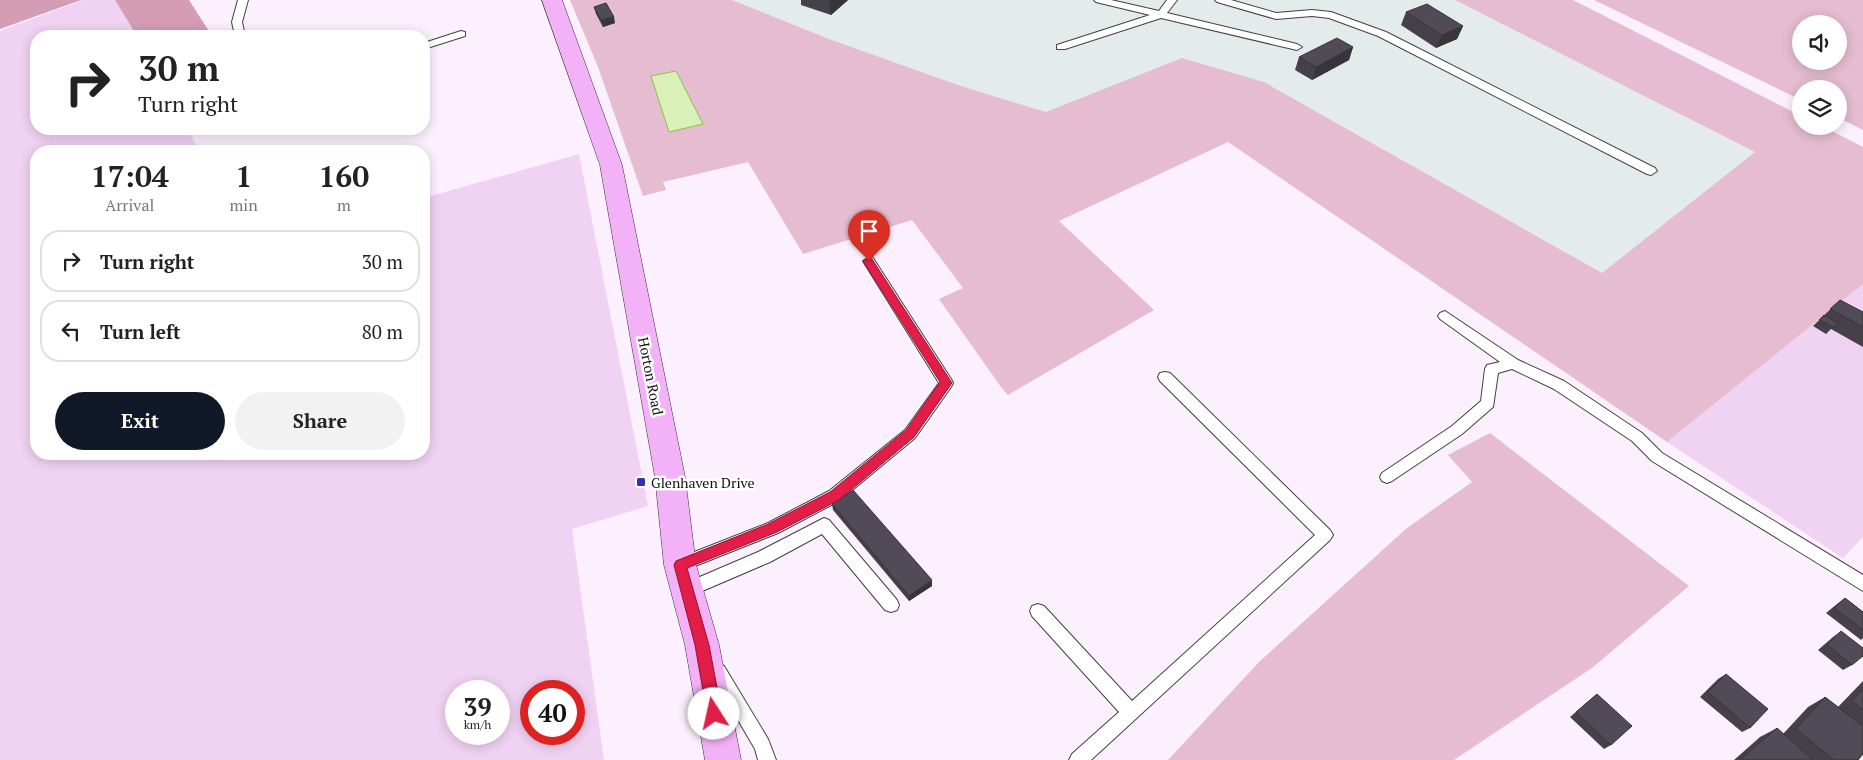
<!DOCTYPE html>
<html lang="en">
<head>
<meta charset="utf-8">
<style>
  :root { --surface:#fff; --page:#f2f2f2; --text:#222; --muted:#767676; --line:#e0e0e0; --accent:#111827 }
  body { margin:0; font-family:"PT Serif",serif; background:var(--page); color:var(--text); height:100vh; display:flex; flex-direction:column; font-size:19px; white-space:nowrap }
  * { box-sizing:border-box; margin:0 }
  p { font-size:16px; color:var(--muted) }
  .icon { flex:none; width:28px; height:28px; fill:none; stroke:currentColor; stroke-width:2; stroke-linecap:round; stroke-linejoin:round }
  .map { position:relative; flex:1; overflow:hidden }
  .drawer { position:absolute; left:30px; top:145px; width:400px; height:315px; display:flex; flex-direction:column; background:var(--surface); border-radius:20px; box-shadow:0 2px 12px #0003 }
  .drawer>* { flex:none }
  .guide { position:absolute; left:30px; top:30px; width:400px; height:105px; border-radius:20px; box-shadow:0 2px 12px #0003; background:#fff; color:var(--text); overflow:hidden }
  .fabs { position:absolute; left:1792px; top:15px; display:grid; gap:10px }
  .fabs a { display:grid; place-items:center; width:55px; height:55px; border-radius:50%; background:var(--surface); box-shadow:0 2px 12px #0003; font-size:25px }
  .speed { position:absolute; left:445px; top:680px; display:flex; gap:10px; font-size:25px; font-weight:700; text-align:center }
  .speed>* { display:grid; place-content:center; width:65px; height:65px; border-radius:50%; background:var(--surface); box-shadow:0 2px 12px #0003; line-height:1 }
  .speed small { font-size:12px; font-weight:400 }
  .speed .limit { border:8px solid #d22; background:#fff; color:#111 }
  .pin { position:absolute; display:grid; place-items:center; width:42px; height:42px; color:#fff; margin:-51px -21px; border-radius:50% 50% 50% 0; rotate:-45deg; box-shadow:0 0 5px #0007 }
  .pin .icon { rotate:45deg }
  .me { position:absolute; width:55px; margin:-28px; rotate:350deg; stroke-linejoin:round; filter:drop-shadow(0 0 4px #0008) }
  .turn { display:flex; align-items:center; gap:18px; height:105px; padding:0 25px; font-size:22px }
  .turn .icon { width:65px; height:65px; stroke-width:2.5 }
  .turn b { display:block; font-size:35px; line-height:42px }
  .eta { display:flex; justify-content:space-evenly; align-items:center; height:85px; text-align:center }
  .eta b { font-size:30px; font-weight:600; line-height:35px }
  .action { display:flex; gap:10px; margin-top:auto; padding:10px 25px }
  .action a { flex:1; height:58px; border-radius:30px; background:var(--accent); color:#fff; font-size:20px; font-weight:600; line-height:58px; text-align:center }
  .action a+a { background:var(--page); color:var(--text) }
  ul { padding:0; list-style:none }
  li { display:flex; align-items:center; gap:15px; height:62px; margin:0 10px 8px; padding:0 15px; border:2px solid var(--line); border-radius:20px }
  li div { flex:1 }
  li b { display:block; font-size:19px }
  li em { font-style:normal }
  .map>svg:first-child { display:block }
  .industrial { fill:#e3eceb }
  .farmland { fill:#f0d2f2; fill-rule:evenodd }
  .green { fill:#e5bcd0; fill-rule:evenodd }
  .forest { fill:#d59db4 }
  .water { fill:#d9f1b9; stroke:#8bc147 }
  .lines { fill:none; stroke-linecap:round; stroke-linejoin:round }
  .lane-casing { stroke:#414141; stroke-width:2 }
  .secondary-casing { stroke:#303030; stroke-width:1 }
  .lane { fill:#fff; fill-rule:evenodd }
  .secondary { fill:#f3b1f8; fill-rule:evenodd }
  .wall { fill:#45404a }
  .shaded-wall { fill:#38343c }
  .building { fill:#504b56; stroke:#38343c }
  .route { fill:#e11d48; stroke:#92132f }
  .poi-dot { fill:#3233b2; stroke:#fff; stroke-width:2 }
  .labels { text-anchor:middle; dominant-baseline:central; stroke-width:5; stroke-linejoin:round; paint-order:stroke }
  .street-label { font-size:14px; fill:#0e0e0e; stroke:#fff }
  .poi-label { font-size:14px; fill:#0e0e0e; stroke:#fff; text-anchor:start }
</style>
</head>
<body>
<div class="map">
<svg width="1863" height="760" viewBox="0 0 1863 760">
  <rect width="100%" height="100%" fill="#fcf0fe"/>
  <!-- industrial -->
  <path class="industrial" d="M 732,0 L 1455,0 L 1756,152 L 1602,273 L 1264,82 L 1182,58 L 1047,112 L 958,85 L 829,39 Z"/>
  <!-- farmland -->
  <path class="farmland" d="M 83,0 L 115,0 L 137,36 L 36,36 L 36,129 L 188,129 L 199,151 L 36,151 L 36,454 L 424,454 L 424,198 L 579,154 L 648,506 L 572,529 L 604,760 L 0,760 L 0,31 ZM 456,691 L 499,691 L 499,734 L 456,734 ZM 531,691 L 574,691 L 574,734 L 531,734 Z
    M 1863,284 L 1863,537 L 1843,558 L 1667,442 Z"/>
  <!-- green -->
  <path class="green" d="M 570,0 L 732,0 L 829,39 L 958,85 L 1046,112 L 1182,58 L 1264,82 L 1602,273 L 1755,152 L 1455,0 L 1573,0 L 1801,116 L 1801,126 L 1822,126 L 1863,147 L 1863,284 L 1667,442 L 1228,142 L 1059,221 L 1154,310 L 1008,395 L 1001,387 L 939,299 L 963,288 L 912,220 L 803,254 L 748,162 L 663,182 L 666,190 L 643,196 L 598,67 Z
    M 1594,0 L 1863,0 L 1863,130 L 1839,118 L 1839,89 L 1801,89 L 1801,100 ZM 1801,24 L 1839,24 L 1839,61 L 1801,61 Z
    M 1490,433 L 1689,586 L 1592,668 L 1454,760 L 1168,760 L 1260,661 L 1407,528 L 1472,482 L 1448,455 Z"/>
  <!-- forest -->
  <path class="forest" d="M 0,0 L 81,0 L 0,29 Z
    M 115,0 L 189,0 L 212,36 L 137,36 Z"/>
  <!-- water -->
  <path class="water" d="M 676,71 L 703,124 L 669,132 L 651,76 Z"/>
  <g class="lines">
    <!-- lane casing -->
    <g class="lane-casing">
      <path id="lane" d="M 238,0 L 248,0 L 242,22 L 245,36 L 235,36 L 232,22 Z
        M 1094,0 L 1111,0 L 1159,11 L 1167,0 L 1177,0 L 1167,13 L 1297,44 L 1302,47 L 1297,50 L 1161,18 L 1065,49 L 1057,49 L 1057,45 L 1150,15 L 1096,2 Z
        M 1215,0 L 1231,0 L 1276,13 L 1312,10 L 1331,12 L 1386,32 L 1655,168 L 1657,171 L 1651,175 L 1647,174 L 1378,36 L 1329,18 L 1312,16 L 1276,19 L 1217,2 Z
        M 461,31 L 465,32 L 465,36 L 424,49 L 424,43 Z
        M 869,257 L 873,258 L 951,379 L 953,383 L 951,387 L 915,438 L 839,501 L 778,533 L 680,572 L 674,570 L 672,565 L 674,560 L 768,523 L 829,491 L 905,430 L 939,383 L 863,261 Z
        M 1445,311 L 1518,360 L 1564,381 L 1642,433 L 1662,453 L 1863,575 L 1863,591 L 1652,461 L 1632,441 L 1554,389 L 1512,369 L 1498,373 L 1493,407 L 1462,434 L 1392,481 L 1387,483 L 1382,481 L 1380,477 L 1382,473 L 1452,426 L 1481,401 L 1485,369 L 1487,365 L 1500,362 L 1440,319 L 1438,316 L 1440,313 Z
        M 1165,372 L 1170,373 L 1330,530 L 1333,535 L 1330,540 L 1091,760 L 1069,760 L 1072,754 L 1119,712 L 1032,616 L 1030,611 L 1032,606 L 1038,604 L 1044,606 L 1132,701 L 1315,535 L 1160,381 L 1158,377 L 1160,373 Z
        M 824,518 L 829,520 L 897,600 L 899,605 L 897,610 L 891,612 L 885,610 L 822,534 L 770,562 L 693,595 L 687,597 L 681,595 L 679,590 L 681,585 L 758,552 Z
        M 718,664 L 724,666 L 768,739 L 776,760 L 758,760 L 755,749 L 710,672 L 712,666 Z"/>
    </g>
    <!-- secondary casing -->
    <g class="secondary-casing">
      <path id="secondary" d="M 542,0 L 562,0 L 622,165 L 685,477 L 696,565 L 719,645 L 741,760 L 705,760 L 685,645 L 664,565 L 655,477 L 600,165 Z"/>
    </g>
    <!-- lane -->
    <use href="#lane" class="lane"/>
    <!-- secondary -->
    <use href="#secondary" class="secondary"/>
  </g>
  <!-- wall -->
  <path class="wall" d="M 801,0 L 848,0 L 831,15 L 801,5 Z
    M 594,7 L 615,23 L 603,27 L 596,14 Z
    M 1406,12 L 1463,26 L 1457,39 L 1436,48 L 1401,25 Z
    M 1353,47 L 1349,60 L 1312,80 L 1295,70 L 1299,57 Z
    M 1840,300 L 1863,312 L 1863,347 L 1831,329 L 1826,334 L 1813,326 Z
    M 832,504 L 932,586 L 909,601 L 833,510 Z
    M 1845,598 L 1863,612 L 1863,638 L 1861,640 L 1826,613 L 1837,604 Z
    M 1841,631 L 1852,665 L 1843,670 L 1818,650 L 1833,637 Z
    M 1726,674 L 1750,728 L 1742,732 L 1700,697 L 1718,679 Z
    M 1863,681 L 1863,754 L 1858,760 L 1734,760 L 1760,737 L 1777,728 L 1783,734 L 1808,707 L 1825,697 L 1838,707 Z
    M 1597,694 L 1611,745 L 1604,749 L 1570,717 Z"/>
  <!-- shaded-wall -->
  <path class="shaded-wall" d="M 829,0 L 848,0 L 831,15 Z
    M 614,17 L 615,23 L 603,27 L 601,20 Z
    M 1463,26 L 1457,39 L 1436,48 L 1442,35 Z
    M 1353,47 L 1349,60 L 1312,80 L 1316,67 Z
    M 932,580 L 932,586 L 909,601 L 909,596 Z"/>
  <!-- building -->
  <path class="building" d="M 606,3 L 614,17 L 601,20 L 594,7 Z
    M 1427,4 L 1463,26 L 1442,35 L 1406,12 Z
    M 1337,38 L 1353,47 L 1316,67 L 1299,57 Z
    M 1840,300 L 1863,312 L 1863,327 L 1830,309 Z
    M 1824,315 L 1838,323 L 1833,327 L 1819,320 Z
    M 853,490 L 932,580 L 909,596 L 832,504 Z
    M 1845,598 L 1863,612 L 1863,630 L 1834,608 Z
    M 1841,631 L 1863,648 L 1863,656 L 1852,665 L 1827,645 Z
    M 1726,674 L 1768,709 L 1750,728 L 1708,692 Z
    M 1863,689 L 1863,710 L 1852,701 Z
    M 1597,694 L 1632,726 L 1611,745 L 1576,712 Z
    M 1825,697 L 1863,726 L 1863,754 L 1858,760 L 1834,760 L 1796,729 Z
    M 1777,728 L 1813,760 L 1744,760 L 1742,758 Z"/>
  <!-- route -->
  <path class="route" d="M 869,258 L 872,259 L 952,383 L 914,437 L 839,500 L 777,532 L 687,568 L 709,645 L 722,714 L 719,719 L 714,721 L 709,719 L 707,714 L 695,645 L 674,565 L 676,561 L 768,524 L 830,492 L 906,430 L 940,382 L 863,261 Z"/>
  <!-- markers -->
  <rect class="poi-dot" x="636" y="477" width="10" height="10" rx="2.5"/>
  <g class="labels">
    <!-- street labels -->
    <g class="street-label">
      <text transform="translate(651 376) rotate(79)">Horton Road</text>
    </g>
    <!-- poi labels -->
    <g class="poi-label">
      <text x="651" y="482">Glenhaven Drive</text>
    </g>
  </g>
</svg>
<div class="fabs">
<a><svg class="icon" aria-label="sound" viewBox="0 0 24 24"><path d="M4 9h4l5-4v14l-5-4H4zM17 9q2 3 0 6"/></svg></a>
<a><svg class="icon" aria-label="layers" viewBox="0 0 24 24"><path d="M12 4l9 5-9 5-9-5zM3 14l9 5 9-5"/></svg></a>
</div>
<div class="speed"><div>39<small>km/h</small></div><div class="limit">40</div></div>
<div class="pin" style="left:869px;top:261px;background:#d93025"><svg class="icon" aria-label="arrive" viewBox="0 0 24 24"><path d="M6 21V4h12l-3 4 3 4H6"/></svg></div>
<svg class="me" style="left:714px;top:714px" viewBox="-20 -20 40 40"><circle r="19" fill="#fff"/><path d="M0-13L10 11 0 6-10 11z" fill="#e11d48"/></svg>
<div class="guide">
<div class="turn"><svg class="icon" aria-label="right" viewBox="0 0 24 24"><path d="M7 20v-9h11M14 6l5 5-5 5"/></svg><div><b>30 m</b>Turn right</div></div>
</div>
<section class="drawer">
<div class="eta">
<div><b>17:04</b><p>Arrival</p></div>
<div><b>1</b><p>min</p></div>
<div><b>160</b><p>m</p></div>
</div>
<ul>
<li><svg class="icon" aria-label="right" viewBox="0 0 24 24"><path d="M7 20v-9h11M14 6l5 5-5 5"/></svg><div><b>Turn right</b></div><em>30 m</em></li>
<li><svg class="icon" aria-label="left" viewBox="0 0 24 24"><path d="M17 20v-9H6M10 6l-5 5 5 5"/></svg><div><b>Turn left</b></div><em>80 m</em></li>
</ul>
<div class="action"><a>Exit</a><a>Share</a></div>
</section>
</div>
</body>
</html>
